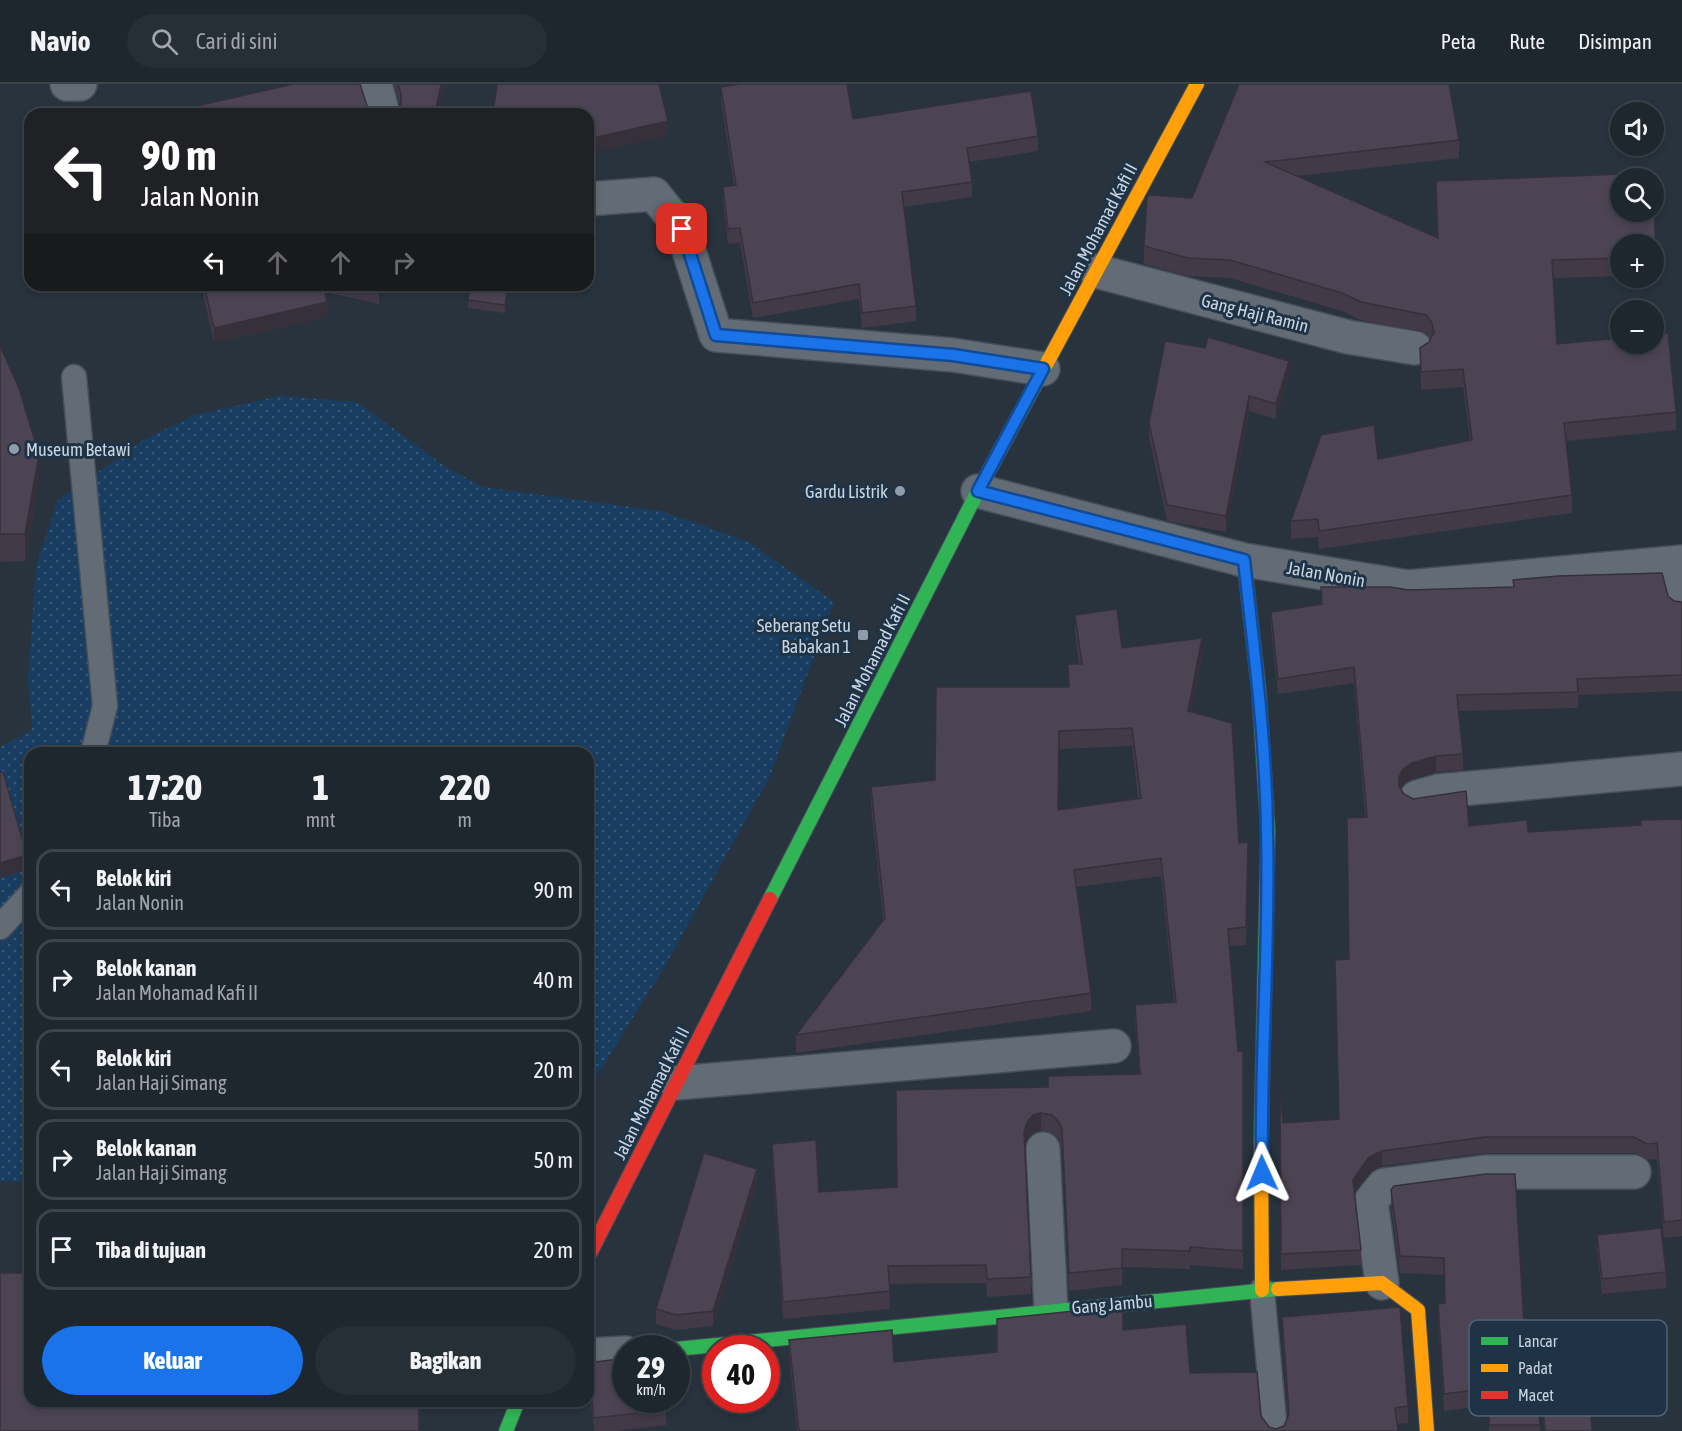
<!DOCTYPE html>
<html lang="id">
<head>
<meta charset="utf-8">
<style>
  :root { --surface:#1e262e; --page:#262e36; --text:#f1f3f6; --muted:#a1a5aa; --line:#3c434a; --accent:#1a73e8 }
  body { margin:0; font-family:"Asap Condensed",sans-serif; background:var(--page); color:var(--text); height:100vh; display:flex; flex-direction:column; font-size:22px; white-space:nowrap }
  * { box-sizing:border-box; margin:0 }
  p { font-size:20px; color:var(--muted) }
  .icon { flex:none; width:33px; height:33px; fill:none; stroke:currentColor; stroke-width:2; stroke-linecap:round; stroke-linejoin:round }
  .map { position:relative; flex:1; overflow:hidden }
  .side { position:absolute; left:24px; top:663px; width:570px; height:660px; display:flex; flex-direction:column; background:var(--surface); border-radius:18px; box-shadow:0 3px 9px #0003,0 0 0 2px var(--line) }
  .side>* { flex:none }
  .banner { position:absolute; left:24px; top:24px; width:570px; height:183px; border-radius:18px; box-shadow:0 3px 9px #0003,0 0 0 2px var(--line); background:#202124; color:#fff; overflow:hidden }
  .tools { position:absolute; left:1610px; top:18px; display:grid; gap:12px }
  .tools a { display:grid; place-items:center; width:54px; height:54px; border-radius:50%; background:var(--surface); box-shadow:0 3px 9px #0003,0 0 0 2px var(--line); font-size:30px }
  .speed { position:absolute; left:612px; top:1251px; display:flex; gap:12px; font-size:30px; font-weight:700; text-align:center }
  .speed>* { display:grid; place-content:center; width:78px; height:78px; border-radius:50%; background:var(--surface); box-shadow:0 3px 9px #0003,0 0 0 2px var(--line); line-height:1 }
  .speed small { font-size:15px; font-weight:400 }
  .speed .limit { border:9px solid #d22; background:#fff; color:#111 }
  .pin { position:absolute; display:grid; place-items:center; width:51px; height:51px; color:#fff; margin:-26px; border-radius:12px; box-shadow:0 3px 9px #0006 }
  .me { position:absolute; width:66px; margin:-33px; rotate:359deg; stroke-linejoin:round; filter:drop-shadow(0 0 4px #0008) }
  .turn { display:flex; align-items:center; gap:21px; height:126px; padding:0 18px; font-size:27px }
  .turn .icon { width:78px; height:78px; stroke-width:2.5 }
  .turn b { display:block; font-size:42px; line-height:51px }
  .lanes { display:flex; align-items:center; height:57px; padding:0 18px; background:#0003; justify-content:center; gap:30px; direction:ltr }
  .lanes .off { opacity:.35 }
  .eta { display:flex; justify-content:space-evenly; align-items:center; height:102px; text-align:center }
  .eta b { font-size:36px; font-weight:800; line-height:42px }
  .primary-button { display:flex; gap:12px; margin-top:auto; padding:12px 18px }
  .primary-button a { flex:1; height:69px; border-radius:36px; background:var(--accent); color:#fff; font-size:24px; font-weight:800; line-height:69px; text-align:center }
  .primary-button a+a { background:var(--page); color:var(--text) }
  ul { padding:0; list-style:none }
  li { display:flex; align-items:center; gap:18px; height:81px; margin:0 12px 9px; padding:0 6px; border:3px solid var(--line); border-radius:18px }
  li div { flex:1 }
  li b { display:block; font-size:22px }
  li em { font-style:normal }
  header { display:flex; align-items:center; gap:36px; box-sizing:border-box; height:84px; padding:0 30px; background:var(--surface); border-bottom:2px solid var(--line) }
  header strong { font-size:28px }
  nav { display:flex; gap:33px; margin-inline-start:auto; font-size:21px }
  .search { width:420px; height:54px; background:var(--page); display:flex; align-items:center; gap:15px; box-sizing:border-box; padding:0 21px; border-radius:33px; color:var(--muted); font-size:22px }
  .map>svg:first-child { display:block }
  .grass { fill:url(#grass-dots) }
  .lines { fill:none; stroke-linecap:round; stroke-linejoin:round }
  .lane-casing { stroke:#454f59; stroke-width:27 }
  .street-casing { stroke:#454f59; stroke-width:36 }
  .fast-casing { stroke:#454f59; stroke-width:16 }
  .slow-casing { stroke:#454f59; stroke-width:16 }
  .jam-casing { stroke:#454f59; stroke-width:16 }
  .lane { stroke:#636b74; stroke-width:24 }
  .street { stroke:#636b74; stroke-width:33 }
  .fast { stroke:#30b455; stroke-width:14 }
  .slow { stroke:#ff9f0a; stroke-width:14 }
  .jam { stroke:#e5322d; stroke-width:14 }
  .wall { fill:#423a47; fill-rule:evenodd }
  .shaded-wall { fill:#36303a }
  .building { fill:#4d4453; stroke:#36303a; stroke-width:1.5; fill-rule:evenodd }
  .route-casing { stroke:#114b97; stroke-width:15 }
  .route { stroke:#1a73e8; stroke-width:10 }
  .poi-dot { fill:#909ca9; stroke:#1f3347; stroke-width:2 }
  .labels { text-anchor:middle; dominant-baseline:central; stroke-width:6; stroke-linejoin:round; paint-order:stroke }
  .street-label { font-size:18px; fill:#c8d4e2; stroke:#1f3347 }
  .poi-label { font-size:18px; fill:#c8d4e2; stroke:#1f3347; text-anchor:end }
  .key { fill:#1f3347; stroke:#526376; stroke-width:1.5 }
  .key-label { font-size:16px; fill:#c8d4e2 }
</style>
</head>
<body>
<header>
<strong>Navio</strong>
<div class="search"><svg class="icon" aria-label="search" viewBox="0 0 24 24"><circle cx="10" cy="10" r="6"/><path d="M15 15l6 6"/></svg>Cari di sini</div>
<nav><a>Peta</a><a>Rute</a><a>Disimpan</a></nav>
</header>
<div class="map">
<svg width="1682" height="1347" viewBox="0 0 1682 1347">
  <defs>
    <pattern id="grass-dots" width="8" height="8" patternUnits="userSpaceOnUse" patternTransform="scale(1.5)"><rect width="8" height="8" fill="#183d60"/><path d="M2 2h.1M6 6h.1" fill="none" stroke="#385876" stroke-width="1.8" stroke-linecap="round"/></pattern>
  </defs>
  <rect width="100%" height="100%" fill="#28333e"/>
  <!-- grass -->
  <path class="grass" d="M 280,312 L 357,318 L 446,383 L 483,403 L 661,427 L 749,458 L 834,518 L 770,692 L 666,880 L 588,1006 L 588,669 L 30,669 L 30,1098 L 0,1097 L 0,663 L 32,646 L 28,596 L 36,482 L 58,416 L 145,355 L 195,331 Z"/>
  <g class="lines">
    <!-- lane casing -->
    <g class="lane-casing">
      <path id="lane" d="M 74,293 L 105,622 L 93,669
        M 0,843 L 30,811
        M 1262,1206 L 1275,1347"/>
    </g>
    <!-- street casing -->
    <g class="street-casing">
      <path id="street" d="M 67,0 L 80,0
        M 375,0 L 383,30
        M 588,115 L 654,110 L 682,145 L 716,251 L 953,271 L 1043,285
        M 1096,187 L 1348,253 L 1415,264
        M 978,407 L 1244,476 L 1408,503 L 1682,478
        M 1677,479 L 1682,516
        M 1417,713 L 1438,707 L 1682,685
        M 676,999 L 1114,962
        M 1043,1065 L 1051,1226
        M 1382,1199 L 1371,1117 L 1384,1101 L 1485,1088 L 1634,1088
        M 588,1271 L 626,1269"/>
    </g>
    <!-- fast casing -->
    <g class="fast-casing">
      <path id="fast" d="M 1244,476 L 1259,608 L 1268,747 L 1261,1058
        M 770,815 L 978,407 L 1047,279
        M 676,1265 L 1278,1205
        M 506,1347 L 518,1317"/>
    </g>
    <!-- slow casing -->
    <g class="slow-casing">
      <path id="slow" d="M 1047,279 L 1197,0
        M 1261,1058 L 1262,1206
        M 1278,1205 L 1382,1199 L 1418,1226 L 1427,1347"/>
    </g>
    <!-- jam casing -->
    <g class="jam-casing">
      <path id="jam" d="M 588,1173 L 770,815"/>
    </g>
    <!-- lane -->
    <use href="#lane" class="lane"/>
    <!-- street -->
    <use href="#street" class="street"/>
    <!-- fast -->
    <use href="#fast" class="fast"/>
    <!-- slow -->
    <use href="#slow" class="slow"/>
    <!-- jam -->
    <use href="#jam" class="jam"/>
  </g>
  <!-- wall -->
  <path class="wall" d="M 394,0 L 445,0 L 396,28 L 400,21 Z
    M 1239,0 L 1449,0 L 1459,56 L 1459,74 L 1297,92 L 1437,154 L 1436,97 L 1653,89 L 1656,190 L 1653,191 L 1653,160 L 1620,160 L 1620,192 L 1553,194 L 1557,260 L 1620,254 L 1620,260 L 1653,260 L 1653,251 L 1668,249 L 1676,328 L 1676,346 L 1566,357 L 1572,411 L 1572,429 L 1319,465 L 1318,453 L 1291,455 L 1291,437 L 1321,351 L 1374,341 L 1378,375 L 1470,356 L 1463,303 L 1421,306 L 1420,264 L 1429,258 L 1431,255 L 1426,249 L 1361,236 L 1342,227 L 1230,194 L 1188,192 L 1144,180 L 1144,162 L 1147,114 L 1149,111 L 1192,114 ZM 1620,94 L 1653,94 L 1653,128 L 1620,128 Z
    M 721,3 L 853,35 L 1038,52 L 1038,67 L 969,78 L 972,98 L 972,113 L 903,123 L 916,222 L 916,237 L 862,244 L 859,215 L 753,234 L 740,159 L 728,160 L 723,117 L 723,103 L 734,101 L 721,18 Z
    M 201,201 L 379,201 L 379,220 L 325,208 L 327,233 L 214,259 Z
    M 470,201 L 509,201 L 505,229 L 468,224 Z
    M 0,262 L 39,398 L 25,477 L 0,478 Z
    M 1289,292 L 1276,335 L 1249,327 L 1226,448 L 1167,437 L 1149,354 L 1149,339 Z
    M 1321,503 L 1668,512 L 1674,517 L 1682,518 L 1682,607 L 1578,611 L 1578,624 L 1459,627 L 1463,670 L 1463,686 L 1436,688 L 1412,695 L 1403,700 L 1401,705 L 1404,710 L 1413,715 L 1469,742 L 1528,748 L 1641,741 L 1682,735 L 1682,1152 L 1664,1154 L 1657,1075 L 1647,1076 L 1634,1069 L 1485,1069 L 1382,1082 L 1369,1089 L 1354,1110 L 1361,1166 L 1361,1181 L 1281,1186 L 1280,1008 L 1283,1039 L 1338,1035 L 1349,875 L 1365,733 L 1354,599 L 1278,610 L 1271,544 L 1271,528 L 1321,520 Z
    M 1075,531 L 1122,564 L 1202,572 L 1191,628 L 1239,759 L 1248,776 L 1246,861 L 1229,862 L 1238,967 L 1243,967 L 1243,1185 L 1190,1181 L 1190,1185 L 1122,1183 L 1122,1201 L 1069,1207 L 1062,1064 L 1059,1055 L 1052,1049 L 1041,1046 L 1033,1049 L 1027,1056 L 1025,1063 L 1031,1193 L 1031,1210 L 987,1213 L 986,1199 L 889,1200 L 890,1225 L 783,1235 L 772,1078 L 772,1060 L 819,1108 L 897,1103 L 1048,1003 L 1139,990 L 1135,939 L 1135,921 L 1174,918 L 1161,792 L 1077,803 L 1091,909 L 1091,927 L 796,969 L 796,951 L 883,836 L 871,721 L 871,703 L 935,696 L 1069,603 L 1068,580 L 1079,580 L 1075,548 ZM 1132,662 L 1138,715 L 1058,726 L 1059,665 Z
    M 757,1100 L 713,1242 L 676,1246 L 656,1240 L 656,1225 Z
    M 1391,1106 L 1525,1256 L 1540,1341 L 1540,1347 L 1489,1347 L 1489,1321 L 1444,1327 L 1438,1236 L 1438,1220 L 1445,1219 L 1444,1191 L 1400,1189 L 1391,1123 Z
    M 1597,1151 L 1666,1188 L 1666,1204 L 1602,1210 L 1597,1166 Z
    M 1282,1233 L 1408,1322 L 1408,1339 L 1397,1340 L 1398,1347 L 797,1347 L 789,1272 L 789,1256 L 894,1278 L 997,1268 L 1123,1246 L 1190,1289 L 1261,1332 L 1269,1343 L 1276,1345 L 1284,1342 L 1288,1332 L 1282,1249 Z
    M 588,1279 L 666,1326 L 666,1341 L 616,1347 L 594,1347 L 588,1294 Z
    M 1542,1309 L 1592,1347 L 1544,1347 Z"/>
  <!-- shaded-wall -->
  <path class="shaded-wall" d="M 441,0 L 445,0 L 438,30 L 435,30 Z
    M 668,37 L 668,52 L 588,70 L 588,55 Z
    M 508,201 L 509,201 L 505,229 L 505,221 Z
    M 327,218 L 327,233 L 214,259 L 214,244 Z
    M 1289,277 L 1289,292 L 1276,335 L 1276,320 Z
    M 1249,312 L 1249,327 L 1226,448 L 1226,432 Z
    M 39,371 L 39,398 L 25,477 L 25,450 Z
    M 1202,554 L 1202,572 L 1188,645 L 1188,627 Z
    M 1436,672 L 1436,688 L 1412,695 L 1403,700 L 1399,709 L 1399,693 L 1403,685 L 1412,679 Z
    M 27,771 L 27,786 L 0,794 L 0,779 Z
    M 1041,1029 L 1041,1046 L 1033,1049 L 1027,1056 L 1024,1066 L 1024,1048 L 1027,1038 L 1033,1031 Z
    M 1382,1067 L 1382,1082 L 1369,1089 L 1353,1112 L 1353,1096 L 1369,1073 Z
    M 757,1085 L 757,1100 L 713,1242 L 713,1227 Z"/>
  <!-- building -->
  <path class="building" d="M 293,0 L 360,0 L 369,28 L 374,30 L 162,30 Z
    M 398,0 L 441,0 L 435,30 L 393,30 L 396,28 L 401,20 L 401,10 Z
    M 497,0 L 659,0 L 668,37 L 588,55 L 588,30 L 493,30 Z
    M 740,0 L 847,0 L 853,35 L 1031,7 L 1038,52 L 967,64 L 972,98 L 902,108 L 916,222 L 862,229 L 859,200 L 753,219 L 740,144 L 728,145 L 723,103 L 736,101 L 721,3 Z
    M 1239,0 L 1449,0 L 1459,56 L 1265,78 L 1438,154 L 1436,97 L 1653,89 L 1656,172 L 1653,173 L 1653,160 L 1620,160 L 1620,174 L 1552,176 L 1557,260 L 1620,254 L 1620,260 L 1653,260 L 1653,251 L 1668,249 L 1676,328 L 1564,339 L 1572,411 L 1319,447 L 1318,435 L 1291,437 L 1321,351 L 1374,341 L 1378,375 L 1472,356 L 1463,285 L 1421,288 L 1420,264 L 1429,258 L 1434,248 L 1432,239 L 1426,231 L 1361,218 L 1342,209 L 1230,176 L 1188,174 L 1144,162 L 1147,114 L 1149,111 L 1192,114 ZM 1620,94 L 1653,94 L 1653,128 L 1620,128 Z
    M 204,201 L 323,201 L 327,218 L 214,244 Z
    M 363,201 L 379,201 L 379,205 Z
    M 470,201 L 508,201 L 505,221 L 468,216 Z
    M 1208,253 L 1289,277 L 1276,320 L 1249,312 L 1226,432 L 1167,421 L 1149,339 L 1165,257 L 1205,264 Z
    M 0,262 L 19,304 L 39,371 L 25,450 L 0,450 Z
    M 1662,489 L 1668,512 L 1674,517 L 1682,518 L 1682,591 L 1577,595 L 1578,608 L 1457,611 L 1463,670 L 1436,672 L 1412,679 L 1403,685 L 1399,693 L 1399,703 L 1404,710 L 1413,715 L 1466,707 L 1469,742 L 1527,736 L 1528,748 L 1641,741 L 1641,736 L 1682,735 L 1682,1136 L 1664,1138 L 1657,1059 L 1647,1060 L 1634,1053 L 1485,1053 L 1382,1067 L 1369,1073 L 1353,1096 L 1361,1166 L 1281,1170 L 1280,1008 L 1283,1039 L 1339,1035 L 1335,876 L 1349,875 L 1347,734 L 1367,733 L 1354,583 L 1278,595 L 1271,528 L 1322,520 L 1321,503 L 1390,503 L 1409,506 L 1514,503 L 1513,496 L 1558,492 Z
    M 1117,525 L 1122,564 L 1202,554 L 1188,627 L 1232,639 L 1239,759 L 1248,758 L 1246,843 L 1228,845 L 1238,967 L 1243,967 L 1243,1167 L 1190,1163 L 1190,1167 L 1122,1165 L 1122,1184 L 1069,1189 L 1062,1046 L 1059,1038 L 1052,1031 L 1041,1029 L 1033,1031 L 1027,1038 L 1024,1048 L 1031,1193 L 987,1195 L 986,1181 L 888,1182 L 890,1207 L 783,1218 L 772,1060 L 816,1056 L 819,1108 L 897,1103 L 896,1006 L 1048,1003 L 1048,992 L 1140,990 L 1135,921 L 1176,918 L 1161,774 L 1074,786 L 1091,909 L 796,951 L 885,834 L 871,703 L 935,696 L 936,603 L 1069,603 L 1068,580 L 1082,580 L 1075,531 ZM 1132,644 L 1141,714 L 1058,726 L 1059,647 Z
    M 0,688 L 3,688 L 27,771 L 0,779 Z
    M 704,1069 L 757,1085 L 713,1227 L 676,1231 L 656,1225 Z
    M 1486,1090 L 1515,1090 L 1525,1256 L 1530,1256 L 1540,1341 L 1489,1341 L 1489,1304 L 1444,1310 L 1438,1220 L 1445,1219 L 1444,1174 L 1400,1172 L 1391,1106 L 1394,1102 Z
    M 1661,1144 L 1666,1188 L 1602,1195 L 1597,1151 Z
    M 0,1189 L 25,1189 L 23,1257 L 30,1256 L 30,1317 L 419,1317 L 419,1347 L 0,1347 Z
    M 1123,1222 L 1123,1246 L 1186,1240 L 1190,1289 L 1257,1288 L 1261,1332 L 1269,1343 L 1276,1345 L 1284,1342 L 1289,1330 L 1282,1233 L 1400,1223 L 1408,1322 L 1395,1324 L 1398,1347 L 799,1347 L 789,1256 L 892,1246 L 894,1278 L 997,1268 L 997,1235 Z
    M 626,1274 L 626,1316 L 665,1316 L 666,1326 L 594,1334 L 588,1279 Z
    M 1589,1306 L 1592,1347 L 1545,1347 L 1542,1309 Z"/>
  <g class="lines">
    <!-- route casing -->
    <g class="route-casing">
      <path id="route" d="M 682,145 L 716,251 L 953,271 L 1043,285 L 978,407 L 1244,476 C 1254,566 1266,657 1267,748 C 1270,861 1260,975 1262,1089"/>
    </g>
    <!-- route -->
    <use href="#route" class="route"/>
  </g>
  <!-- markers -->
  <g class="poi-dot">
    <circle cx="14" cy="365" r="6"/>
    <circle cx="900" cy="407" r="6"/>
    <rect x="857" y="545" width="12" height="12" rx="3"/>
  </g>
  <g class="labels">
    <!-- street labels -->
    <g class="street-label">
      <text transform="translate(1098 145) rotate(-62)">Jalan Mohamad Kafi II</text>
      <text transform="translate(1255 229) rotate(14)">Gang Haji Ramin</text>
      <text transform="translate(1326 490) rotate(10)">Jalan Nonin</text>
      <text transform="translate(872 576) rotate(-63)">Jalan Mohamad Kafi II</text>
      <text transform="translate(651 1009) rotate(-63)">Jalan Mohamad Kafi II</text>
      <text transform="translate(1112 1220) rotate(-5)">Gang Jambu</text>
    </g>
    <!-- poi labels -->
    <g class="poi-label">
      <text x="26" y="365" text-anchor="start">Museum Betawi</text>
      <text x="888" y="407">Gardu Listrik</text>
      <text x="851" y="541">Seberang Setu<tspan x="851" dy="21">Babakan 1</tspan></text>
    </g>
  </g>
  <!-- legend -->
  <rect x="1469" y="1236" width="198" height="96" rx="9" class="key"/>
  <rect x="1481" y="1253" width="27" height="8" fill="#30b455"/>
  <rect x="1481" y="1280" width="27" height="8" fill="#ff9f0a"/>
  <rect x="1481" y="1307" width="27" height="8" fill="#e5322d"/>
  <g class="key-label">
    <text x="1518" y="1263">Lancar</text>
    <text x="1518" y="1290">Padat</text>
    <text x="1518" y="1317">Macet</text>
  </g>
</svg>
<div class="tools">
<a><svg class="icon" aria-label="sound" viewBox="0 0 24 24"><path d="M4 9h4l5-4v14l-5-4H4zM17 9q2 3 0 6"/></svg></a>
<a><svg class="icon" aria-label="search" viewBox="0 0 24 24"><circle cx="10" cy="10" r="6"/><path d="M15 15l6 6"/></svg></a>
<a>+</a>
<a>−</a>
</div>
<div class="speed"><div>29<small>km/h</small></div><div class="limit">40</div></div>
<div class="pin" style="left:682px;top:145px;background:#d93025"><svg class="icon" aria-label="arrive" viewBox="0 0 24 24"><path d="M6 21V4h12l-3 4 3 4H6"/></svg></div>
<svg class="me" style="left:1262px;top:1089px" viewBox="-20 -20 40 40"><path d="M0-17L14 15 0 8-14 15z" fill="#1a73e8" stroke="#fff" stroke-width="4"/></svg>
<div class="banner">
<div class="turn"><svg class="icon" aria-label="left" viewBox="0 0 24 24"><path d="M17 20v-9H6M10 6l-5 5 5 5"/></svg><div><b>90 m</b>Jalan Nonin</div></div>
<div class="lanes"><svg class="icon" aria-label="left" viewBox="0 0 24 24"><path d="M17 20v-9H6M10 6l-5 5 5 5"/></svg><svg class="icon off" aria-label="ahead" viewBox="0 0 24 24"><path d="M12 20V5M6 11l6-6 6 6"/></svg><svg class="icon off" aria-label="ahead" viewBox="0 0 24 24"><path d="M12 20V5M6 11l6-6 6 6"/></svg><svg class="icon off" aria-label="right" viewBox="0 0 24 24"><path d="M7 20v-9h11M14 6l5 5-5 5"/></svg></div>
</div>
<section class="side">
<div class="eta">
<div><b>17:20</b><p>Tiba</p></div>
<div><b>1</b><p>mnt</p></div>
<div><b>220</b><p>m</p></div>
</div>
<ul>
<li><svg class="icon" aria-label="left" viewBox="0 0 24 24"><path d="M17 20v-9H6M10 6l-5 5 5 5"/></svg><div><b>Belok kiri</b><p>Jalan Nonin</p></div><em>90 m</em></li>
<li><svg class="icon" aria-label="right" viewBox="0 0 24 24"><path d="M7 20v-9h11M14 6l5 5-5 5"/></svg><div><b>Belok kanan</b><p>Jalan Mohamad Kafi II</p></div><em>40 m</em></li>
<li><svg class="icon" aria-label="left" viewBox="0 0 24 24"><path d="M17 20v-9H6M10 6l-5 5 5 5"/></svg><div><b>Belok kiri</b><p>Jalan Haji Simang</p></div><em>20 m</em></li>
<li><svg class="icon" aria-label="right" viewBox="0 0 24 24"><path d="M7 20v-9h11M14 6l5 5-5 5"/></svg><div><b>Belok kanan</b><p>Jalan Haji Simang</p></div><em>50 m</em></li>
<li><svg class="icon" aria-label="arrive" viewBox="0 0 24 24"><path d="M6 21V4h12l-3 4 3 4H6"/></svg><div><b>Tiba di tujuan</b></div><em>20 m</em></li>
</ul>
<div class="primary-button"><a>Keluar</a><a>Bagikan</a></div>
</section>
</div>
</body>
</html>
